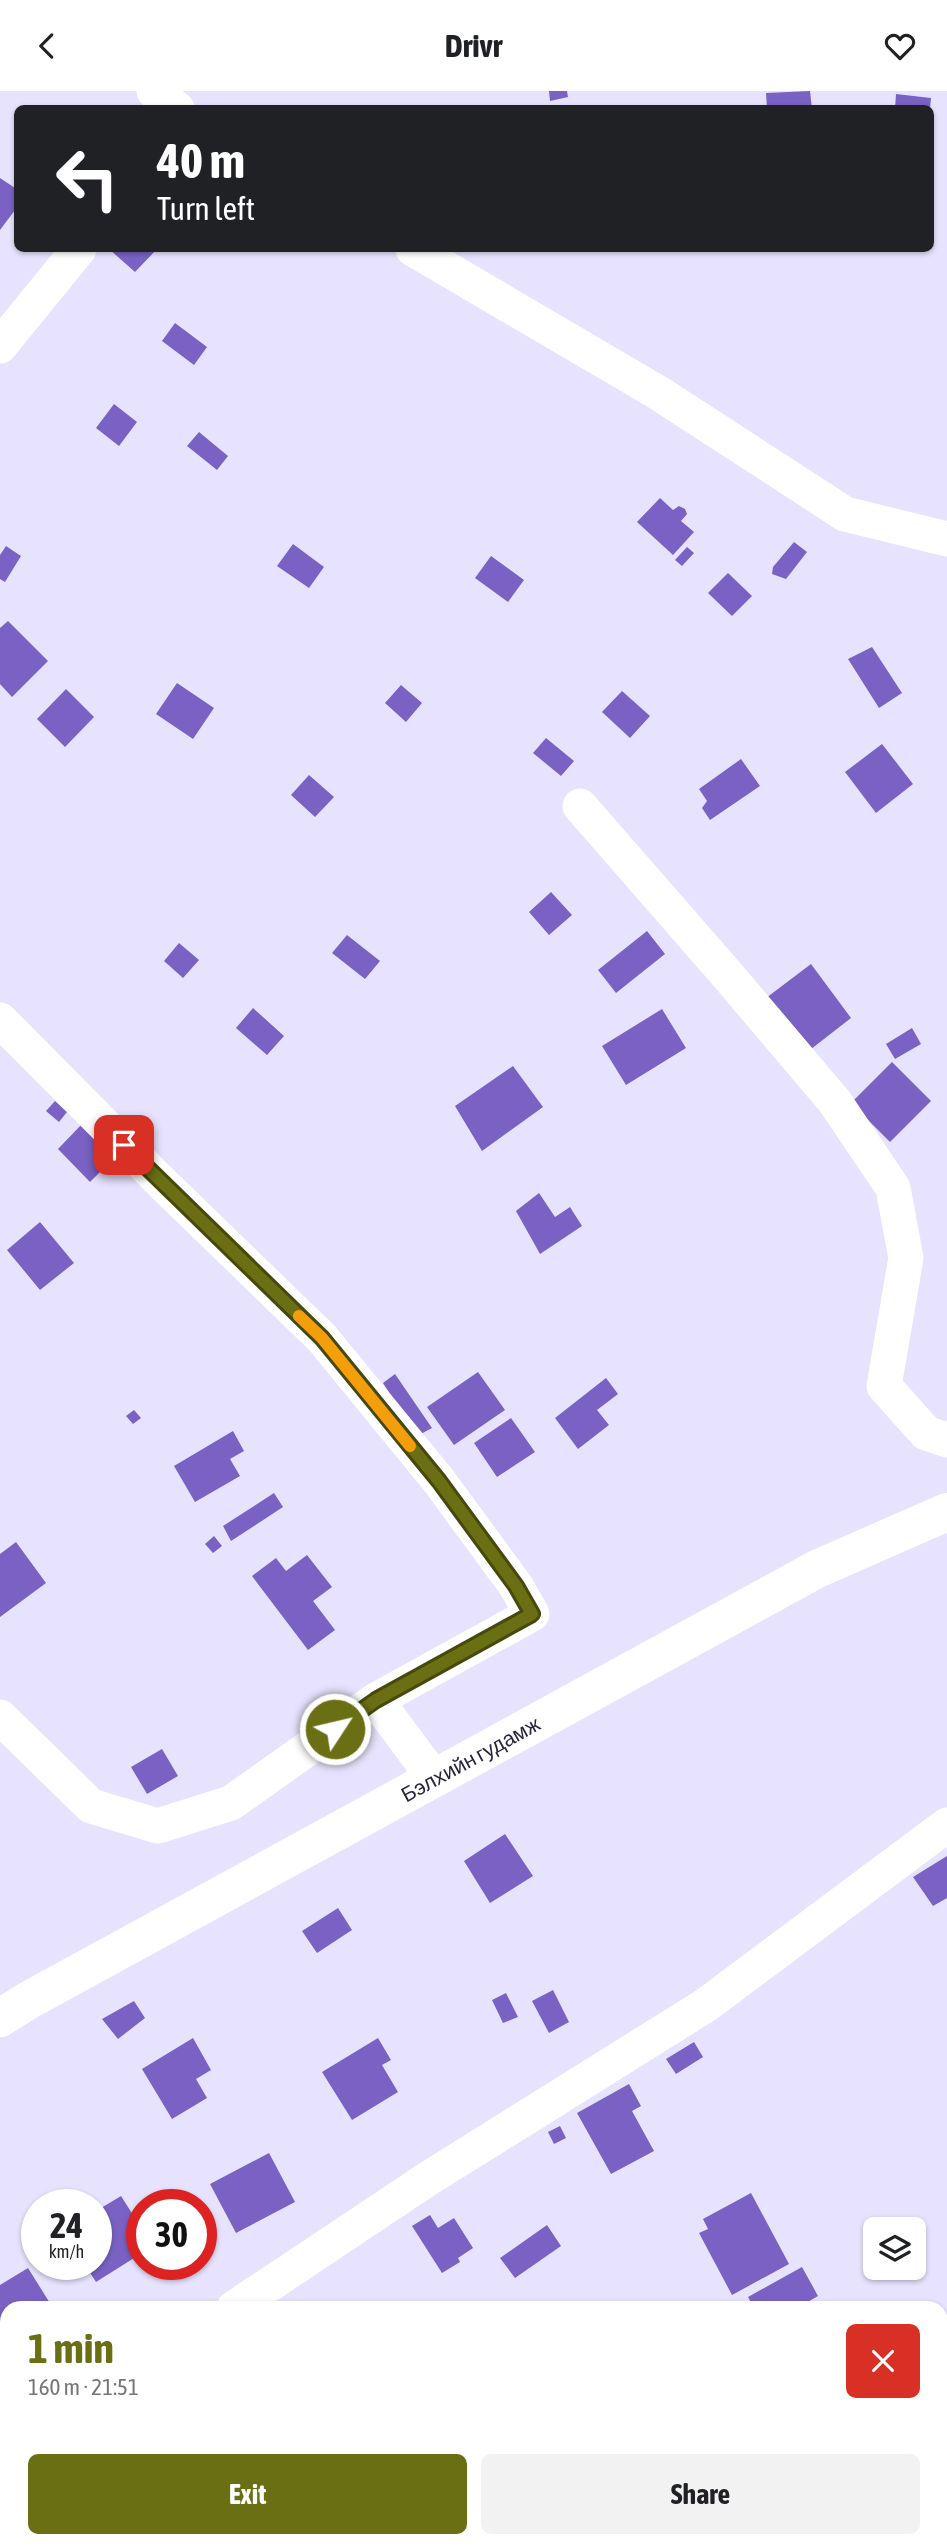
<!DOCTYPE html>
<html lang="en">
<head>
<meta charset="utf-8">
<style>
  :root { --surface:#fff; --page:#f2f2f2; --text:#202124; --muted:#757577; --accent:#6b6f13 }
  body { margin:0; font-family:"Asap Condensed",sans-serif; background:var(--page); color:var(--text); height:100vh; display:flex; flex-direction:column; font-size:26px; white-space:nowrap }
  * { box-sizing:border-box; margin:0 }
  p { font-size:23px; color:var(--muted) }
  .icon { flex:none; width:38px; height:38px; fill:none; stroke:currentColor; stroke-width:2; stroke-linecap:round; stroke-linejoin:round }
  .map { position:relative; flex:1; overflow:hidden }
  .side { position:absolute; left:0px; top:2210px; width:948px; height:247px; display:flex; flex-direction:column; background:var(--surface); border-radius:21px 21px 0 0; box-shadow:0 2px 5px #0004 }
  .side>* { flex:none }
  .top-card { position:absolute; left:14px; top:14px; width:920px; height:147px; border-radius:10px; box-shadow:0 2px 5px #0004; background:#202124; color:#fff; overflow:hidden }
  .controls { position:absolute; left:863px; top:2126px; display:grid; gap:14px }
  .controls a { display:grid; place-items:center; width:63px; height:63px; border-radius:10px; background:var(--surface); box-shadow:0 2px 5px #0004; font-size:35px }
  .speed { position:absolute; left:21px; top:2098px; display:flex; gap:14px; font-size:35px; font-weight:700; text-align:center }
  .speed>* { display:grid; place-content:center; width:91px; height:91px; border-radius:50%; background:var(--surface); box-shadow:0 2px 5px #0004; line-height:1 }
  .speed small { font-size:18px; font-weight:400 }
  .speed .limit { border:10px solid #d22; background:#fff; color:#111 }
  .pin { position:absolute; display:grid; place-items:center; width:60px; height:60px; color:#fff; margin:-30px; border-radius:14px; box-shadow:0 4px 10px #0006 }
  .me { position:absolute; width:77px; margin:-38px; rotate:55deg; stroke-linejoin:round; filter:drop-shadow(0 0 5px #0008) }
  .turn { display:flex; align-items:center; gap:24px; height:147px; padding:0 28px; font-size:32px }
  .turn .icon { width:91px; height:91px; stroke-width:2.5 }
  .turn b { display:block; font-size:49px; line-height:60px }
  .round { display:grid; place-items:center; flex:none; width:74px; height:74px; border-radius:10px; background:var(--page) }
  .summary { display:flex; align-items:center; justify-content:space-between; height:119px; padding:0 28px }
  h1 { font-size:42px; font-weight:700; line-height:52px; color:var(--accent) }
  .action { display:flex; gap:14px; margin-top:auto; padding:14px 28px }
  .action a { flex:1; height:80px; border-radius:10px; background:var(--accent); color:#fff; font-size:28px; font-weight:700; line-height:80px; text-align:center }
  .action a+a { background:var(--page); color:var(--text) }
  header { display:flex; justify-content:space-between; align-items:center; height:91px; padding:0 28px; background:var(--surface); font-size:32px; font-weight:700 }
  .map>svg:first-child { display:block }
  .building { fill:#7962c3 }
  .lines { fill:none; stroke-linecap:round; stroke-linejoin:round }
  .street { stroke:#fff; stroke-width:35 }
  .secondary { stroke:#fff; stroke-width:38 }
  .route-casing { stroke:#46480c; stroke-width:18 }
  .route { stroke:#6b6f13; stroke-width:12 }
  .slow { stroke:#f59e0b; stroke-width:12 }
  .labels { text-anchor:middle; dominant-baseline:central; stroke-width:6; stroke-linejoin:round; paint-order:stroke }
  .street-label { font-size:21px; fill:#28243c; stroke:#e7e3fe }
</style>
</head>
<body>
<header><svg class="icon" aria-label="back" viewBox="0 0 24 24"><path d="M15 5l-7 7 7 7"/></svg>Drivr<svg class="icon" aria-label="heart" viewBox="0 0 24 24"><path d="M12 20l-8-8c-3-5 5-10 8-4 3-6 11-1 8 4z"/></svg></header>
<div class="map">
<svg width="947" height="2456" viewBox="0 0 947 2456">
  <rect width="100%" height="100%" fill="#e7e3fe"/>
  <!-- building -->
  <path class="building" d="M 549,0 L 567,0 L 568,6 L 550,10 Z
    M 810,0 L 812,18 L 767,18 L 766,2 Z
    M 896,3 L 931,7 L 930,18 L 895,18 Z
    M 0,87 L 18,99 L 18,115 L 0,139 Z
    M 109,158 L 157,158 L 135,181 Z
    M 175,232 L 207,256 L 194,274 L 162,250 Z
    M 114,313 L 137,331 L 119,355 L 96,337 Z
    M 199,341 L 228,365 L 217,379 L 187,355 Z
    M 660,407 L 673,419 L 679,415 L 685,418 L 687,423 L 681,430 L 694,441 L 673,464 L 637,431 Z
    M 794,451 L 807,461 L 786,488 L 772,483 L 773,476 Z
    M 293,453 L 324,476 L 309,497 L 277,475 Z
    M 6,455 L 21,465 L 5,491 L 0,488 L 0,464 Z
    M 687,456 L 694,462 L 682,475 L 675,469 Z
    M 491,465 L 524,489 L 508,511 L 475,487 Z
    M 728,482 L 752,505 L 732,525 L 708,502 Z
    M 8,530 L 48,570 L 12,606 L 0,593 L 0,537 Z
    M 872,556 L 902,602 L 879,617 L 848,568 Z
    M 177,592 L 214,617 L 193,648 L 156,623 Z
    M 401,594 L 422,612 L 406,631 L 385,612 Z
    M 66,598 L 94,626 L 65,656 L 37,628 Z
    M 622,600 L 650,625 L 630,647 L 602,621 Z
    M 546,647 L 574,670 L 561,685 L 533,662 Z
    M 882,653 L 913,693 L 876,722 L 845,681 Z
    M 741,668 L 760,695 L 710,729 L 702,717 L 707,710 L 699,698 Z
    M 309,684 L 334,706 L 315,726 L 291,704 Z
    M 551,801 L 572,824 L 549,844 L 529,821 Z
    M 647,840 L 665,863 L 616,902 L 598,879 Z
    M 347,844 L 380,870 L 365,888 L 332,862 Z
    M 179,852 L 199,869 L 183,887 L 164,870 Z
    M 811,873 L 851,927 L 806,962 L 766,907 Z
    M 253,917 L 284,945 L 267,964 L 236,937 Z
    M 662,918 L 686,957 L 626,994 L 602,955 Z
    M 912,937 L 921,953 L 895,968 L 886,953 Z
    M 892,971 L 931,1010 L 890,1051 L 851,1012 Z
    M 513,975 L 543,1016 L 482,1060 L 455,1015 Z
    M 55,1010 L 67,1021 L 59,1031 L 46,1020 Z
    M 82,1033 L 115,1066 L 90,1091 L 58,1058 Z
    M 539,1102 L 555,1126 L 570,1116 L 582,1135 L 540,1163 L 516,1120 Z
    M 40,1131 L 74,1172 L 40,1199 L 7,1159 Z
    M 478,1281 L 505,1319 L 454,1354 L 427,1316 Z
    M 395,1283 L 432,1337 L 417,1345 L 383,1292 Z
    M 606,1287 L 618,1303 L 597,1319 L 609,1334 L 578,1358 L 555,1327 Z
    M 134,1319 L 141,1327 L 133,1333 L 126,1325 Z
    M 511,1327 L 535,1361 L 497,1386 L 474,1352 Z
    M 233,1340 L 244,1360 L 230,1368 L 240,1385 L 195,1411 L 174,1375 Z
    M 274,1402 L 283,1416 L 231,1450 L 223,1435 Z
    M 214,1445 L 222,1455 L 213,1462 L 205,1453 Z
    M 16,1451 L 46,1492 L 0,1526 L 0,1463 Z
    M 307,1464 L 332,1496 L 313,1510 L 335,1539 L 308,1559 L 252,1485 L 276,1467 L 286,1480 Z
    M 162,1658 L 178,1685 L 147,1703 L 131,1676 Z
    M 505,1743 L 533,1785 L 490,1812 L 464,1770 Z
    M 947,1765 L 947,1807 L 933,1815 L 913,1786 Z
    M 338,1817 L 352,1839 L 317,1862 L 302,1840 Z
    M 553,1899 L 569,1931 L 549,1942 L 532,1910 Z
    M 506,1902 L 518,1926 L 503,1932 L 492,1909 Z
    M 134,1910 L 145,1927 L 118,1948 L 102,1928 Z
    M 193,1947 L 211,1979 L 196,1988 L 207,2007 L 172,2028 L 142,1978 Z
    M 378,1947 L 391,1969 L 382,1974 L 398,2001 L 352,2029 L 322,1981 Z
    M 694,1951 L 703,1966 L 676,1983 L 666,1968 Z
    M 629,1993 L 641,2015 L 632,2020 L 654,2060 L 611,2083 L 577,2022 Z
    M 560,2035 L 566,2047 L 554,2053 L 548,2041 Z
    M 269,2062 L 295,2111 L 236,2142 L 210,2093 Z
    M 751,2102 L 789,2173 L 732,2204 L 699,2142 L 708,2138 L 703,2128 Z
    M 121,2105 L 142,2138 L 142,2162 L 96,2191 L 85,2174 L 96,2174 L 96,2120 Z
    M 430,2124 L 438,2137 L 454,2127 L 473,2157 L 458,2167 L 460,2171 L 442,2182 L 412,2135 Z
    M 547,2134 L 561,2155 L 515,2187 L 500,2167 Z
    M 802,2176 L 818,2205 L 797,2217 L 754,2217 L 748,2206 Z
    M 28,2177 L 53,2217 L 7,2217 L 7,2274 L 4,2275 L 0,2269 L 0,2194 Z
    M 942,2404 L 945,2409 L 947,2408 L 947,2456 L 927,2456 L 924,2450 L 942,2450 Z
    M 128,2450 L 262,2450 L 255,2456 L 132,2456 Z"/>
  <g class="lines">
    <!-- street -->
    <path class="street" d="M 154,0 L 177,18
      M 413,158 L 657,301 L 845,423 L 947,448
      M 0,255 L 79,158
      M 580,715 L 730,887 L 835,1011 L 893,1097 L 906,1167 L 884,1295 L 926,1342 L 947,1349
      M 0,929 L 162,1092 L 322,1247 L 439,1390 L 516,1495 L 532,1523 L 376,1609 L 434,1687
      M 0,1626 L 91,1715 L 158,1735 L 231,1712 L 376,1609
      M 234,2217 L 426,2089 L 706,1914 L 947,1734
      M 0,2393 L 7,2384
      M 113,2450 L 117,2456"/>
    <!-- secondary -->
    <path class="secondary" id="s1" d="M 0,1927 L 29,1909 L 817,1478 L 947,1421"/>
  </g>
  <g class="lines">
    <!-- route casing -->
    <g class="route-casing">
      <path id="route" d="M 124,1054 L 322,1247 L 439,1390 L 516,1495 L 532,1523 L 376,1609 L 335,1638"/>
    </g>
    <!-- route -->
    <use href="#route" class="route"/>
    <!-- slow -->
    <path class="slow" d="M 299,1225 L 322,1247 L 410,1355"/>
  </g>
  <g class="labels">
    <!-- street labels -->
    <g class="street-label">
      <text stroke="none"><textPath href="#s1" startOffset="537">Бэлхийн гудамж</textPath></text>
    </g>
  </g>
</svg>
<div class="controls">
<a><svg class="icon" aria-label="layers" viewBox="0 0 24 24"><path d="M12 4l9 5-9 5-9-5zM3 14l9 5 9-5"/></svg></a>
</div>
<div class="speed"><div>24<small>km/h</small></div><div class="limit">30</div></div>
<div class="pin" style="left:124px;top:1054px;background:#d93025"><svg class="icon" aria-label="arrive" viewBox="0 0 24 24"><path d="M6 21V4h12l-3 4 3 4H6"/></svg></div>
<svg class="me" style="left:335px;top:1638px" viewBox="-20 -20 40 40"><circle r="17" fill="#6b6f13" stroke="#fff" stroke-width="3"/><path d="M0-11L8 9 0 5-8 9z" fill="#fff"/></svg>
<div class="top-card">
<div class="turn"><svg class="icon" aria-label="left" viewBox="0 0 24 24"><path d="M17 20v-9H6M10 6l-5 5 5 5"/></svg><div><b>40 m</b>Turn left</div></div>
</div>
<section class="side">
<div class="summary"><div><h1>1 min</h1><p>160 m · 21:51</p></div><a class="round" style="background:#d93025;color:#fff"><svg class="icon" aria-label="close" viewBox="0 0 24 24"><path d="M6 6l12 12M18 6L6 18"/></svg></a></div>
<div class="action"><a>Exit</a><a>Share</a></div>
</section>
</div>
</body>
</html>
